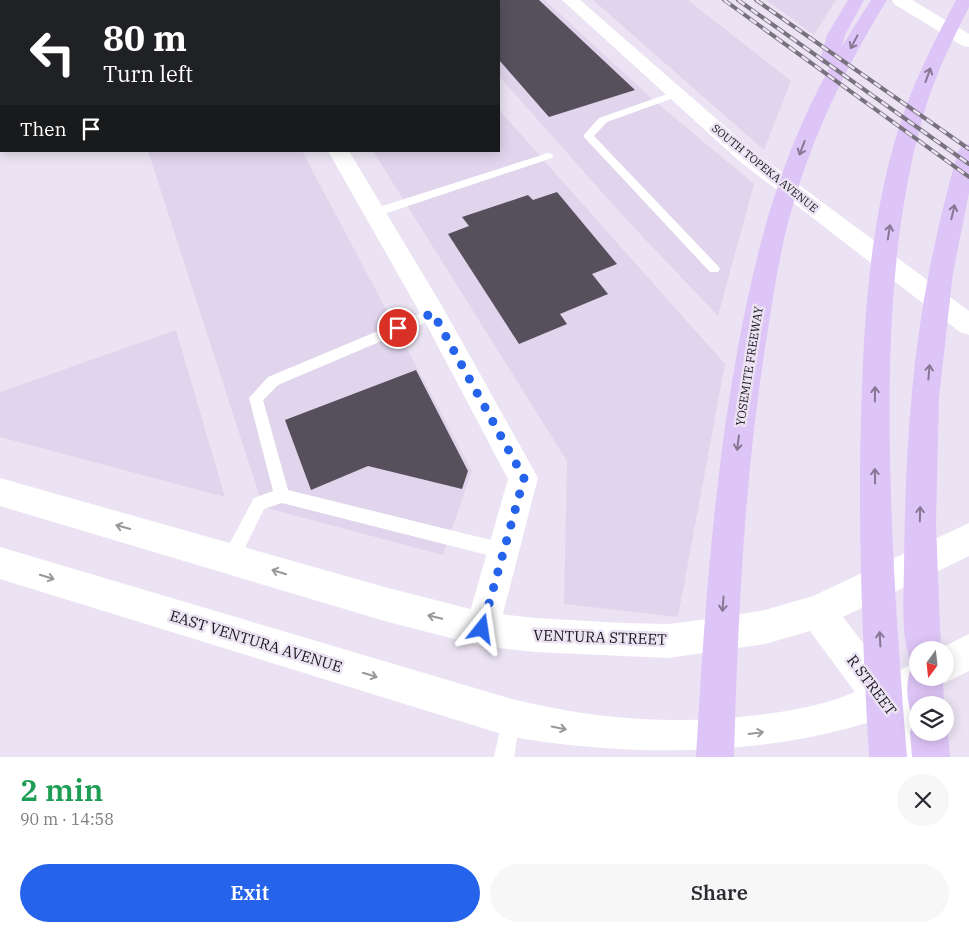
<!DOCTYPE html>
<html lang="en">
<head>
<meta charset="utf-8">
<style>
  :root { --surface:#fff; --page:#f7f7f7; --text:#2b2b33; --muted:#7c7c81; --accent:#2563eb }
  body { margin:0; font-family:"IBM Plex Serif",serif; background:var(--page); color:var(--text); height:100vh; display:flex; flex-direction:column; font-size:19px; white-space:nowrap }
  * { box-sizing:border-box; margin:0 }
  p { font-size:16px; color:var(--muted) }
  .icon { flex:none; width:28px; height:28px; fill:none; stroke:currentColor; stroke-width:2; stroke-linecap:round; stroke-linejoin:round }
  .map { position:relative; height:757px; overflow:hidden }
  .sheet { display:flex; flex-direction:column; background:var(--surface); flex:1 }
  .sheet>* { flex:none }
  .hud { position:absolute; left:0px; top:0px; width:500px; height:152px; box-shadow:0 2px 12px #0003; background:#202124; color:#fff; overflow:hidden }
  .needle { width:32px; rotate:195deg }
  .controls { position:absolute; left:909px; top:641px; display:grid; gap:10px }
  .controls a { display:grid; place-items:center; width:45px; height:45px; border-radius:50%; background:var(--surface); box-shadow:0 2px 12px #0003; font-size:25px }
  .pin { position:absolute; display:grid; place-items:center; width:42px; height:42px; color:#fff; margin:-21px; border:2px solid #fff; border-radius:50%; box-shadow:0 1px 5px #0007 }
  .me { position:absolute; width:55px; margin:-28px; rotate:15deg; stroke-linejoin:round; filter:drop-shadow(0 0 4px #0008) }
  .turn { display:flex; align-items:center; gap:18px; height:105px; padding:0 20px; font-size:22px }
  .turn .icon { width:65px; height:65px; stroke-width:2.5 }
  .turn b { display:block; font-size:35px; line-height:42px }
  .then { display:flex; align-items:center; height:48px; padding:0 20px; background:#0003; gap:10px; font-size:19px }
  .round { display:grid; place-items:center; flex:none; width:52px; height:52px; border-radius:26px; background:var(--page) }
  .head { display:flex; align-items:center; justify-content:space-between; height:85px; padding:0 20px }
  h1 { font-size:30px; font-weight:600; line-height:38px; color:#1e9e55 }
  .button { display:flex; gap:10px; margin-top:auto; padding:10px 20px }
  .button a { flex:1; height:58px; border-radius:30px; background:var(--accent); color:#fff; font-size:20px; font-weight:600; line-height:58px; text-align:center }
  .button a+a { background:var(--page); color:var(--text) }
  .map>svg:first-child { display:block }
  .built { fill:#e0d5ec }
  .building { fill:#56505d }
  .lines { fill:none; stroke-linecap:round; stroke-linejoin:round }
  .lane { fill:#fff; fill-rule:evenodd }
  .street { fill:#fff; fill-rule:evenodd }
  .secondary { fill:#fff; fill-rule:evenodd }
  .highway { fill:#dec5f7; fill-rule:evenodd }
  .rail-casing { stroke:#77727d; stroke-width:4 }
  .rail { stroke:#ebe3f3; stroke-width:2.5; stroke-dasharray:8; stroke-linecap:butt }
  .oneway { stroke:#867795 }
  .oneway2 { stroke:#989799 }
  .route { stroke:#2563eb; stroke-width:9; stroke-dasharray:0 16.2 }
  .labels { text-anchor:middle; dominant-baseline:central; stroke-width:5; stroke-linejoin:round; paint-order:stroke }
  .far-street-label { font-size:11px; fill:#1a171d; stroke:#ebe3f3 }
  .street-label { font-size:12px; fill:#1a171d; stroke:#ebe3f3 }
  .near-street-label { font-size:15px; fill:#1a171d; stroke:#ebe3f3 }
</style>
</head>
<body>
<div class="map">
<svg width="969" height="757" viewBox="0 0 969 757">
  <rect width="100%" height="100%" fill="#ebe3f3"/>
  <!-- built -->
  <path class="built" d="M 431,0 L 545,0 L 651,98 L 754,184 L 718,316 L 624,217 L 499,76 L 499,1 Z
    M 593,0 L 688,0 L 791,81 L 764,150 Z
    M 766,0 L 836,0 L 814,35 Z
    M 499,110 L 725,364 L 678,617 L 564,604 L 567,461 L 373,151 L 499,151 Z
    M 148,151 L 302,151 L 472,471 L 443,555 L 263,507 Z
    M 176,330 L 225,497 L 0,437 L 0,392 Z"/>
  <!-- building -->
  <path class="building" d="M 499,0 L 539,0 L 635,90 L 549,117 L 499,60 Z
    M 557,192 L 617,264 L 592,274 L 608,294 L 560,314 L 567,324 L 519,344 L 448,234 L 469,226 L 462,217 L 528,195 L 533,200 Z
    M 416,370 L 468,471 L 462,489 L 368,466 L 311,490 L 285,420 Z"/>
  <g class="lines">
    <!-- lane -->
    <path class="lane" d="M 676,91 L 679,92 L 679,96 L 607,122 L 594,136 L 718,266 L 720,269 L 718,272 L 710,272 L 583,136 L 599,118 Z
      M 548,153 L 552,154 L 553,156 L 552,158 L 378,216 L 370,216 L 368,213 L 370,210 Z
      M 433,308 L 438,309 L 439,313 L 438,317 L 278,385 L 263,400 L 288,490 L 503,543 L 509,545 L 511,551 L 509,557 L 503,559 L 282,503 L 264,509 L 237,564 L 231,566 L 225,564 L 223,558 L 225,552 L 254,498 L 273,491 L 249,398 L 268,377 Z
      M 511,710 L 518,712 L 520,719 L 514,757 L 494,757 L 504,712 Z"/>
    <!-- street -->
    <path class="street" d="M 243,0 L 260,0 L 260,1 L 243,1 Z
      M 562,0 L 580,0 L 752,150 L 969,311 L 969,335 L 960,332 L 738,160 Z
      M 892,0 L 912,0 L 969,34 L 969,47 L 963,46 L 894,4 Z
      M 328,151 L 349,151 L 442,306 L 538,478 L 499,629 L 494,641 L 482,646 L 470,641 L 465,629 L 508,479 L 424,320 Z"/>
    <!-- secondary -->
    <path class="secondary" d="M 0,478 L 388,588 L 482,612 L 535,618 L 623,623 L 668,624 L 709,619 L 765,610 L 813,596 L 969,523 L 969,556 L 843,617 L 888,676 L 918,661 L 918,678 L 945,678 L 945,650 L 937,650 L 969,634 L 969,671 L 945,683 L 938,680 L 934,691 L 910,704 L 918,714 L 918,732 L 932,732 L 941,743 L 946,757 L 903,757 L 876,720 C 762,757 630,757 512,737 L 0,579 L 0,547 L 512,699 C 596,720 680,726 766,714 C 796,710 827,704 855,692 L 810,631 L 765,644 L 668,658 L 535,652 L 482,646 L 388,622 L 0,506 Z"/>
    <!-- highway -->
    <path class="highway" d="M 848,0 L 864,0 L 845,35 L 842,46 L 871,0 L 887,0 C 850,60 818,124 797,192 C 781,240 774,291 766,342 C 744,479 738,618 734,757 L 696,757 C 704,620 713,483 738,347 C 757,245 780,157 831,65 L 822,64 L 820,60 L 827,35 Z
      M 956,0 L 969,0 L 969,7 C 952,41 935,75 924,113 C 892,225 888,342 890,458 C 892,558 899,658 907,757 L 869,757 C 862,634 857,511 862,388 C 865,295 874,197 905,109 C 919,71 937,36 956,0 Z
      M 969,144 L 969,193 L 953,273 L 939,398 L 936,524 L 941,650 L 918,650 L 918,678 L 943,678 L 944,705 L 918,705 L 918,732 L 945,732 L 945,725 L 948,732 L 950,757 L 912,757 L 910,732 L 916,719 L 913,718 C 906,700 905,683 912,665 L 915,664 L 911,662 C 900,636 904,594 904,565 C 905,467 910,368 929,272 C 937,231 947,191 958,151 L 962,146 Z"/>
    <!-- rail casing -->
    <g class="rail-casing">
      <path id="rail" d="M 724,0 L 969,177
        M 738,0 L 969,164
        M 756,0 L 969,149"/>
    </g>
    <!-- rail -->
    <use href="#rail" class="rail"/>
  </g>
  <!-- one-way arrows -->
  <defs><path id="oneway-shaft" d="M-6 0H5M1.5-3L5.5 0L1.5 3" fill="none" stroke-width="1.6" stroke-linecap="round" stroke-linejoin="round" transform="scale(1.25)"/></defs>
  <g class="oneway">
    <use href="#oneway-shaft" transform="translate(854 42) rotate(118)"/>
    <use href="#oneway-shaft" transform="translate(928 75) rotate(-70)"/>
    <use href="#oneway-shaft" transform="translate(802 148) rotate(111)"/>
    <use href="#oneway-shaft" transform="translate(953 212) rotate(-77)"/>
    <use href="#oneway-shaft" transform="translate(889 232) rotate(-81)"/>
    <use href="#oneway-shaft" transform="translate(929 372) rotate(-85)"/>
    <use href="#oneway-shaft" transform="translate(875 394) rotate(-89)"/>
    <use href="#oneway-shaft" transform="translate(738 443) rotate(97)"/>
    <use href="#oneway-shaft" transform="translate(875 476) rotate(-91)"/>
    <use href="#oneway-shaft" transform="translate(920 514) rotate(-89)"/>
    <use href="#oneway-shaft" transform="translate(723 604) rotate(94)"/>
    <use href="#oneway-shaft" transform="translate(880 639) rotate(-93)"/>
  </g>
  <g class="oneway2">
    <use href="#oneway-shaft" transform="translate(123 527) rotate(-164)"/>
    <use href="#oneway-shaft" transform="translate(279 572) rotate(-163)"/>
    <use href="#oneway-shaft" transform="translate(47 577) rotate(17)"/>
    <use href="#oneway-shaft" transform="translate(435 617) rotate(-166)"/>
    <use href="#oneway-shaft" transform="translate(370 675) rotate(17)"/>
    <use href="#oneway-shaft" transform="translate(559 728) rotate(12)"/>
    <use href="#oneway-shaft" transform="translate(756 733) rotate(-7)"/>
  </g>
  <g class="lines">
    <!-- route -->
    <path class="route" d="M 398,328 L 433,313 L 524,478 L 482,629"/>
  </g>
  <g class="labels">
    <!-- far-street labels -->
    <g class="far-street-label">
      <text transform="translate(765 168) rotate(39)">SOUTH TOPEKA AVENUE</text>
    </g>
    <!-- street labels -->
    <g class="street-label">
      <text transform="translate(749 366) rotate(-81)">YOSEMITE FREEWAY</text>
    </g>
    <!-- near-street labels -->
    <g class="near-street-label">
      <text transform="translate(600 637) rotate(2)">VENTURA STREET</text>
      <text transform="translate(256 641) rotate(17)">EAST VENTURA AVENUE</text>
      <text transform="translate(872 685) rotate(53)">R STREET</text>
    </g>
  </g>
</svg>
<div class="controls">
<a><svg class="needle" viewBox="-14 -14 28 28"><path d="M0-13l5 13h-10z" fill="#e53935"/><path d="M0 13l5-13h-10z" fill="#7c7c81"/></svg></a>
<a><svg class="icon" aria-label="layers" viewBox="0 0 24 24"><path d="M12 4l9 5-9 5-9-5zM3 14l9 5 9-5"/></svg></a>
</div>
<div class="pin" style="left:398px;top:328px;background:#d93025"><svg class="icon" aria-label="arrive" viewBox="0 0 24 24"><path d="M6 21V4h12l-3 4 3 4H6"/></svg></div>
<svg class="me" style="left:482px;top:629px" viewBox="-20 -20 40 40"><path d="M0-17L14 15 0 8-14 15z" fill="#2563eb" stroke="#fff" stroke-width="4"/></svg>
<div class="hud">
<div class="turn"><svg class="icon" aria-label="left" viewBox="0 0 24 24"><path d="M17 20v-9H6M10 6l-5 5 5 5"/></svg><div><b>80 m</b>Turn left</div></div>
<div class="then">Then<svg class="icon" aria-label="arrive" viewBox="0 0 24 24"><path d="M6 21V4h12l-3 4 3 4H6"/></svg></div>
</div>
</div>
<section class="sheet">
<div class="head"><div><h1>2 min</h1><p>90 m · 14:58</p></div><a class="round"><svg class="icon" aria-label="close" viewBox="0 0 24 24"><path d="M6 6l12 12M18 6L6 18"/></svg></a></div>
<div class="button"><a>Exit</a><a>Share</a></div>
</section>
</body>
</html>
